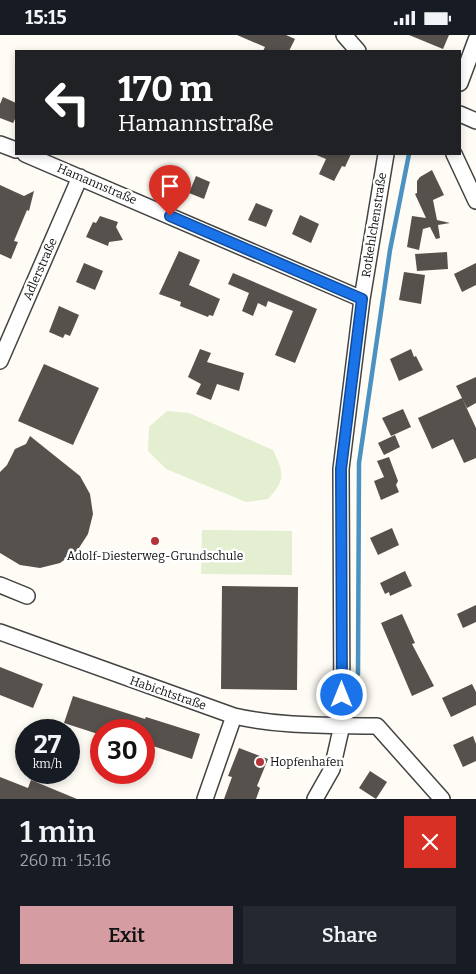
<!DOCTYPE html>
<html lang="en">
<head>
<meta charset="utf-8">
<style>
  :root { --surface:#171b24; --page:#242831; --text:#f1f3f6; --muted:#9ea1a6; --accent:#d59da1 }
  body { margin:0; font-family:Bitter,serif; background:var(--page); color:var(--text); height:100vh; display:flex; flex-direction:column; font-size:19px; white-space:nowrap }
  * { box-sizing:border-box; margin:0 }
  p { font-size:16px; color:var(--muted) }
  .icon { flex:none; width:28px; height:28px; fill:none; stroke:currentColor; stroke-width:2; stroke-linecap:round; stroke-linejoin:round }
  .map { position:relative; height:764px; overflow:hidden }
  .drawer { display:flex; flex-direction:column; background:var(--surface); flex:1 }
  .drawer>* { flex:none }
  .hud { position:absolute; left:15px; top:15px; width:446px; height:105px; border-radius:0px; box-shadow:0 2px 8px #0003; background:#202124; color:#fff; overflow:hidden }
  .speed { position:absolute; left:15px; top:684px; display:flex; gap:10px; font-size:25px; font-weight:700; text-align:center }
  .speed>* { display:grid; place-content:center; width:65px; height:65px; border-radius:50%; background:var(--surface); box-shadow:0 2px 8px #0003; line-height:1 }
  .speed small { font-size:12px; font-weight:400 }
  .speed .limit { border:8px solid #d22; background:#fff; color:#111 }
  .pin { position:absolute; display:grid; place-items:center; width:42px; height:42px; color:#fff; margin:-51px -21px; border-radius:50% 50% 50% 0; rotate:-45deg; box-shadow:0 0 5px #0007 }
  .pin .icon { rotate:45deg }
  .me { position:absolute; width:55px; margin:-28px; rotate:0deg; stroke-linejoin:round; filter:drop-shadow(0 0 4px #0008) }
  .turn { display:flex; align-items:center; gap:18px; height:105px; padding:0 20px; font-size:22px }
  .turn .icon { width:65px; height:65px; stroke-width:2.5 }
  .turn b { display:block; font-size:35px; line-height:42px }
  .round { display:grid; place-items:center; flex:none; width:52px; height:52px; border-radius:0px; background:var(--page) }
  .summary { display:flex; align-items:center; justify-content:space-between; height:85px; padding:0 20px }
  h1 { font-size:30px; font-weight:600; line-height:38px }
  .cta { display:flex; gap:10px; margin-top:auto; padding:10px 20px }
  .cta a { flex:1; height:58px; border-radius:0px; background:var(--accent); color:#111; font-size:20px; font-weight:600; line-height:58px; text-align:center }
  .cta a+a { background:var(--page); color:var(--text) }
  .status { display:flex; justify-content:space-between; align-items:center; height:35px; padding:0 25px; background:var(--surface); direction:ltr }
  .status svg { height:14px; fill:currentColor }
  .map>svg:first-child { display:block }
  .pitch { fill:#e4eed0 }
  .lines { fill:none; stroke-linecap:round; stroke-linejoin:round }
  .stream { stroke:#4b91c1; stroke-width:4.5 }
  .building { fill:#57514d }
  .minor-casing { stroke:#434343; stroke-width:18 }
  .minor { stroke:#fff; stroke-width:15 }
  .route-casing { stroke:#114b97; stroke-width:12 }
  .route { stroke:#1a73e8; stroke-width:9 }
  .poi-dot { fill:#b3343a; stroke:#fff; stroke-width:2 }
  .labels { text-anchor:middle; dominant-baseline:central; stroke-width:5; stroke-linejoin:round; paint-order:stroke }
  .street-label { font-size:12px; fill:#101010; stroke:#fff }
  .poi-label { font-size:12px; fill:#101010; stroke:#fff }
</style>
</head>
<body>
<div class="status"><b>15:15</b><svg viewBox="0 0 49 12"><path d="M0 12V9h3v3zM5 12V6h3v6zM10 12V3h3v9zM15 12V0h3v12zM26 1h20v11H26zM47 4h2v5h-2z"/></svg></div>
<div class="map">
<svg width="476" height="764" viewBox="0 0 476 764">
  <rect width="100%" height="100%" fill="#fefcf4"/>
  <!-- pitch -->
  <path class="pitch" d="M 167,376 L 189,378 L 273,415 C 284,439 286,444 268,464 L 246,467 L 166,434 L 148,416 L 149,392 Z
    M 202,495 L 292,496 L 292,540 L 201,539 Z"/>
  <g class="lines">
    <!-- stream -->
    <path class="stream" d="M 358,639 L 359,428 L 390,215 L 409,119"/>
  </g>
  <!-- building -->
  <path class="building" d="M 237,0 L 286,0 L 295,4 L 289,16 L 263,16 L 265,12 Z
    M 409,0 L 449,0 L 443,14 Z
    M 3,62 L 16,68 L 16,82 L 13,88 L 0,83 L 0,69 Z
    M 314,119 L 351,119 L 345,132 L 342,131 L 334,146 L 319,139 L 326,124 Z
    M 432,135 L 444,160 L 433,165 L 437,185 L 450,188 L 438,190 L 440,203 L 436,204 L 430,192 L 423,194 L 419,215 L 407,212 L 412,181 L 426,183 L 415,159 L 417,158 L 417,146 L 420,142 Z
    M 196,141 L 210,147 L 204,164 L 189,158 Z
    M 0,150 L 24,161 L 34,156 L 29,176 L 27,175 L 14,206 L 18,207 L 11,224 L 0,219 Z
    M 256,168 L 273,175 L 266,192 L 248,185 Z
    M 300,180 L 319,189 L 311,208 L 292,199 Z
    M 100,181 L 118,187 L 116,192 L 123,205 L 109,207 L 108,211 L 86,202 L 93,187 L 96,188 Z
    M 179,216 L 200,225 L 189,250 L 220,264 L 213,281 L 209,280 L 208,282 L 180,271 L 181,267 L 159,259 Z
    M 447,217 L 448,234 L 417,236 L 415,219 Z
    M 84,228 L 103,236 L 95,255 L 76,247 Z
    M 476,228 L 476,250 L 462,257 L 454,239 Z
    M 404,237 L 425,240 L 421,269 L 399,265 Z
    M 233,238 L 317,274 L 295,328 L 275,320 L 293,276 L 268,266 L 266,272 L 258,268 L 253,281 L 242,276 L 249,258 L 228,249 Z
    M 59,271 L 79,280 L 70,301 L 65,299 L 63,303 L 49,297 Z
    M 200,314 L 211,318 L 207,327 L 244,338 L 239,356 L 217,349 L 211,365 L 196,359 L 201,349 L 188,342 Z
    M 411,314 L 414,322 L 416,321 L 423,335 L 399,346 L 390,324 Z
    M 44,329 L 99,353 L 73,410 L 18,386 Z
    M 476,342 L 476,368 L 467,373 L 456,351 Z
    M 462,363 L 476,393 L 476,423 L 464,428 L 453,404 L 432,414 L 418,383 Z
    M 403,374 L 411,392 L 391,401 L 382,383 Z
    M 395,400 L 400,412 L 384,420 L 378,408 Z
    M 30,401 L 80,441 L 90,459 L 93,479 L 88,499 L 77,516 L 60,528 L 40,533 L 20,530 L 0,518 L 0,437 L 7,430 L 15,414 L 26,409 Z
    M 389,422 L 398,446 L 396,450 L 399,457 L 381,465 L 374,446 L 384,442 L 377,426 Z
    M 392,493 L 399,510 L 378,520 L 370,503 Z
    M 405,536 L 412,551 L 390,561 L 389,557 L 385,559 L 380,548 Z
    M 222,551 L 298,552 L 297,655 L 221,654 Z
    M 476,570 L 476,587 L 463,593 L 457,579 Z
    M 402,579 L 415,608 L 412,609 L 434,651 L 412,661 L 381,588 Z
    M 0,632 L 43,649 L 33,673 L 0,660 Z
    M 472,649 L 476,657 L 476,670 L 451,682 L 442,663 Z
    M 73,661 L 145,684 L 146,682 L 200,699 L 192,724 L 144,708 L 144,695 L 101,695 L 101,700 L 64,688 Z
    M 473,701 L 476,709 L 476,726 L 463,732 L 453,710 Z
    M 239,713 L 268,724 L 257,751 L 260,753 L 256,764 L 224,764 L 232,742 L 228,741 Z
    M 370,736 L 387,747 L 376,764 L 359,753 Z
    M 0,742 L 28,753 L 31,745 L 77,764 L 0,764 Z"/>
  <g class="lines">
    <!-- minor casing -->
    <g class="minor-casing">
      <path id="minor" d="M 344,0 L 358,16
        M 460,48 L 476,5
        M 460,79 L 476,86
        M 0,109 L 16,115
        M 25,119 L 362,264
        M 454,119 L 476,166
        M 0,326 L 80,142
        M 0,550 L 27,561
        M 0,597 L 234,681 C 283,692 327,690 377,691 L 442,764
        M 205,764 L 234,681
        M 315,764 L 332,734 L 342,690 L 341,434 L 362,264 L 386,119"/>
    </g>
    <!-- minor -->
    <use href="#minor" class="minor"/>
  </g>
  <g class="lines">
    <!-- route casing -->
    <g class="route-casing">
      <path id="route" d="M 170,181 L 362,264 L 341,434 L 342,660"/>
    </g>
    <!-- route -->
    <use href="#route" class="route"/>
  </g>
  <!-- markers -->
  <g class="poi-dot">
    <circle cx="155" cy="506" r="5"/>
    <circle cx="260" cy="727" r="5"/>
  </g>
  <g class="labels">
    <!-- street labels -->
    <g class="street-label">
      <text transform="translate(97 149) rotate(23)">Hamannstraße</text>
      <text transform="translate(374 190) rotate(-81)">Rotkehlchenstraße</text>
      <text transform="translate(40 234) rotate(-66)">Adlerstraße</text>
      <text transform="translate(168 658) rotate(19)">Habichtstraße</text>
    </g>
    <!-- poi labels -->
    <g class="poi-label">
      <text x="155" y="521">Adolf-Diesterweg-Grundschule</text>
      <text x="270" y="727" text-anchor="start">Hopfenhafen</text>
    </g>
  </g>
</svg>
<div class="speed"><div>27<small>km/h</small></div><div class="limit">30</div></div>
<div class="pin" style="left:170px;top:181px;background:#d93025"><svg class="icon" aria-label="arrive" viewBox="0 0 24 24"><path d="M6 21V4h12l-3 4 3 4H6"/></svg></div>
<svg class="me" style="left:342px;top:660px" viewBox="-20 -20 40 40"><circle r="17" fill="#1a73e8" stroke="#fff" stroke-width="3"/><path d="M0-11L8 9 0 5-8 9z" fill="#fff"/></svg>
<div class="hud">
<div class="turn"><svg class="icon" aria-label="left" viewBox="0 0 24 24"><path d="M17 20v-9H6M10 6l-5 5 5 5"/></svg><div><b>170 m</b>Hamannstraße</div></div>
</div>
</div>
<section class="drawer">
<div class="summary"><div><h1>1 min</h1><p>260 m · 15:16</p></div><a class="round" style="background:#d93025;color:#fff"><svg class="icon" aria-label="close" viewBox="0 0 24 24"><path d="M6 6l12 12M18 6L6 18"/></svg></a></div>
<div class="cta"><a>Exit</a><a>Share</a></div>
</section>
</body>
</html>
